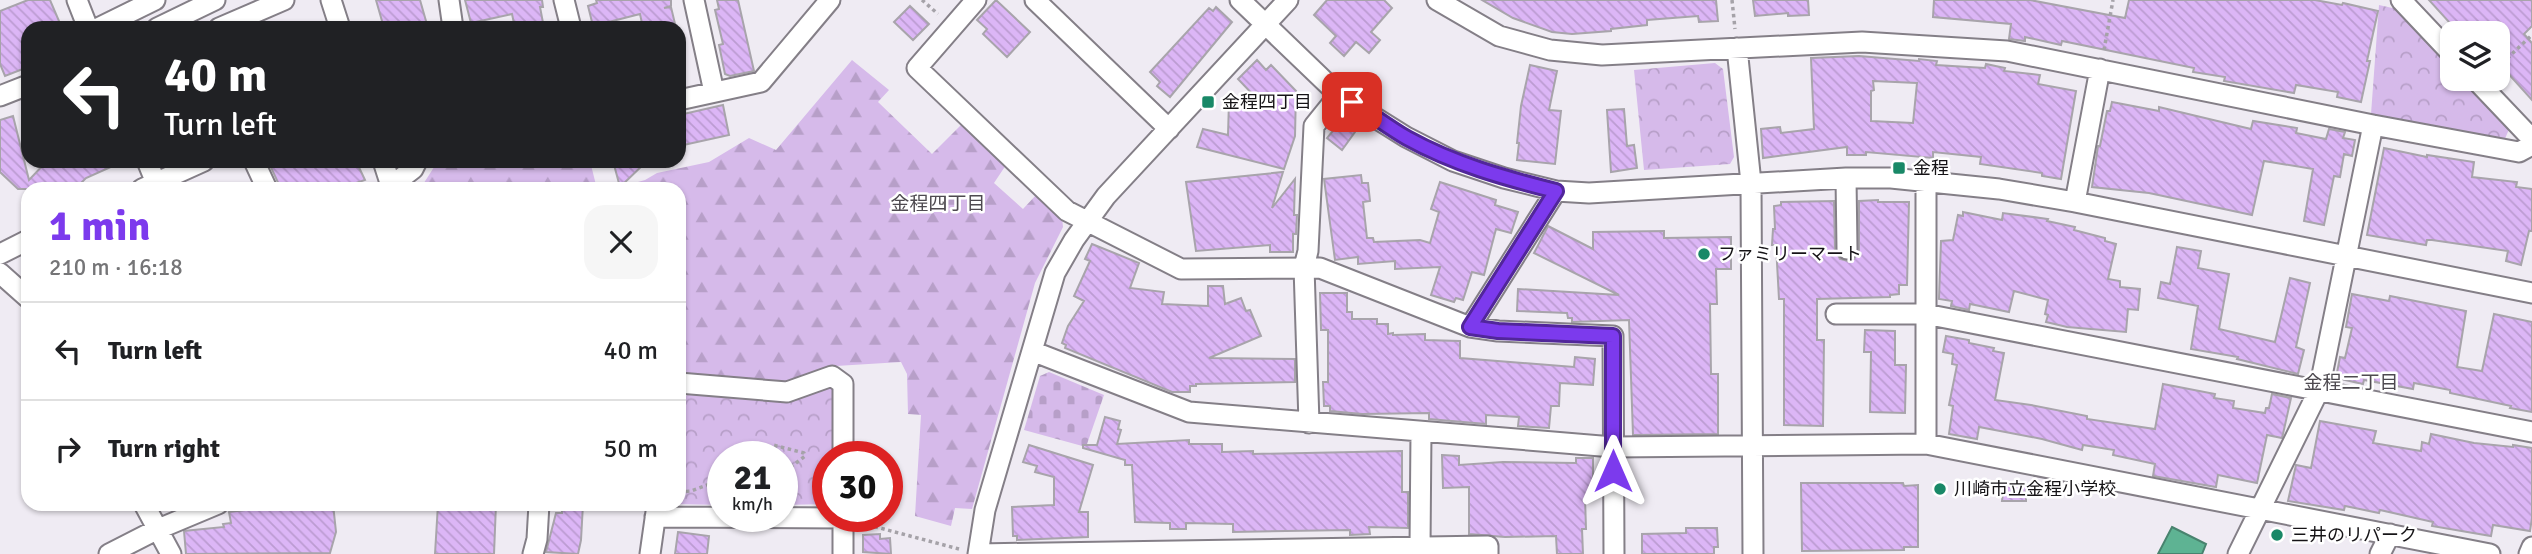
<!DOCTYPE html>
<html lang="en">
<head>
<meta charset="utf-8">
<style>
  :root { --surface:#fff; --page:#f6f6f6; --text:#202124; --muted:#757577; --line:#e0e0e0; --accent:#7c3aed }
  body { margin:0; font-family:Signika,"Noto Sans JP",sans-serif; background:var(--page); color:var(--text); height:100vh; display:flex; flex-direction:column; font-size:26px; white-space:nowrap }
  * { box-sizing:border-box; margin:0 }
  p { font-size:23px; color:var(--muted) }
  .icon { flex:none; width:38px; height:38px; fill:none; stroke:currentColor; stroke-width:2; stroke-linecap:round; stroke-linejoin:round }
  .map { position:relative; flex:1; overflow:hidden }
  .side { position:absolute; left:21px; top:182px; width:665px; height:329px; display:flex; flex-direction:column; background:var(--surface); border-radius:21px; box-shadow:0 2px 5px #0004 }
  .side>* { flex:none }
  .banner { position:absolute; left:21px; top:21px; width:665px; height:147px; border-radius:21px; box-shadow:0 2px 5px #0004; background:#202124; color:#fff; overflow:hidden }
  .controls { position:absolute; left:2440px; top:21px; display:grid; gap:14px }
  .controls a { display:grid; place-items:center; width:70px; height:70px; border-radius:14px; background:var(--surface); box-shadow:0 2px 5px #0004; font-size:35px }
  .speed { position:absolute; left:707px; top:441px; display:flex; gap:14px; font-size:35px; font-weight:700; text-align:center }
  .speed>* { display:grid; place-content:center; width:91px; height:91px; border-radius:50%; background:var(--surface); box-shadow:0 2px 5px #0004; line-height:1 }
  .speed small { font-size:18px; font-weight:400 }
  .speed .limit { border:10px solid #d22; background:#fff; color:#111 }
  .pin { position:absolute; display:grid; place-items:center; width:60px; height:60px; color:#fff; margin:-30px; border-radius:14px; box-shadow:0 4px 10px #0006 }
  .me { position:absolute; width:77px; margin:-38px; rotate:0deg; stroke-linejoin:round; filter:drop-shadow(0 0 5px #0008) }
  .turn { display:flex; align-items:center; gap:24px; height:147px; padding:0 28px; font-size:32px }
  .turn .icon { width:91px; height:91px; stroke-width:2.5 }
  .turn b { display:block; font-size:49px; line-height:60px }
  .round { display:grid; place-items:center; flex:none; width:74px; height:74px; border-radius:21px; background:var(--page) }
  .headline { display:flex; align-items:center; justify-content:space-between; height:119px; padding:0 28px }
  h1 { font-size:42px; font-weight:700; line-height:52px; color:var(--accent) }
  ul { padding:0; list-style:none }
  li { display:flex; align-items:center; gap:21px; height:98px; padding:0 28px; border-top:2px solid var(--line) }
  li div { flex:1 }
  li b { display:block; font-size:26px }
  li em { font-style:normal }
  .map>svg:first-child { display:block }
  .forest { fill:url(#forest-firs) }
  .cemetery { fill:url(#cemetery-stones) }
  .park { fill:url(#park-crowns) }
  .water { fill:#5eb393; stroke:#48836e; stroke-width:2 }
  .building { fill:url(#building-back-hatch); stroke:#a8a4ab; stroke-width:2; fill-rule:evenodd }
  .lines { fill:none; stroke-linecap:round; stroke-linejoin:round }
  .minor-casing { stroke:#847f87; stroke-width:23 }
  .path { stroke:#a5a2a8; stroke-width:3.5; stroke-dasharray:3.5 3.5; stroke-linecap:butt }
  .minor { stroke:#fff; stroke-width:19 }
  .route-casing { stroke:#51269a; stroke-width:18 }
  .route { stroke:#7c3aed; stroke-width:12 }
  .poi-dot { fill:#198867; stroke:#fff; stroke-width:2.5 }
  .labels { text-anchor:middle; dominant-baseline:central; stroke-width:5; stroke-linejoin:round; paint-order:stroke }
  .poi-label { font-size:18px; fill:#151316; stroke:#fff; text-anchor:start }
  .neighbourhood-label { font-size:19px; fill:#4e4a50; stroke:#fff }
</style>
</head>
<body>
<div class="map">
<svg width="2532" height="554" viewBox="0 0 2532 554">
  <defs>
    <pattern id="forest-firs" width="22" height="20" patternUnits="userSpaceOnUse" patternTransform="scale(1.75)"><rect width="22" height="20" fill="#d6baea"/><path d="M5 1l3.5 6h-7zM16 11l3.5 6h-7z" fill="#b79fc8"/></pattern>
    <pattern id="cemetery-stones" width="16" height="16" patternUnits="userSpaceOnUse" patternTransform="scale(1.75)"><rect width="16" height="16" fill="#d6baea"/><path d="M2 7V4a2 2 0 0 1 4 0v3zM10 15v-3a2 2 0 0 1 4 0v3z" fill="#b79fc8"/></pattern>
    <pattern id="park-crowns" width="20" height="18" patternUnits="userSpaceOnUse" patternTransform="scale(1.75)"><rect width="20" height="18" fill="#d6baea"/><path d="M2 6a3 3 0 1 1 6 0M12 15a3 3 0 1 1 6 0" fill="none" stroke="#b79fc8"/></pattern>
    <pattern id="building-back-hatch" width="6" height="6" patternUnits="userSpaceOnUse" patternTransform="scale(1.75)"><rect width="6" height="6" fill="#dcb6f6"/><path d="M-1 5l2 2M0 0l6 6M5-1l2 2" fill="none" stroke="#bc9cd2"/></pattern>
  </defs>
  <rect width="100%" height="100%" fill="#efebf3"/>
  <!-- forest -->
  <path class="forest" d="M 852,60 L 889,90 L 878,102 L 932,154 L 962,124 L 1006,165 L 994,183 L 1023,209 L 1037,194 L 1062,217 L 1063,227 L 1035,283 L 972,509 L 955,508 L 951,526 L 915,516 L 921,415 L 908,414 L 907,374 L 901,362 L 836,366 L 787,385 L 689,377 L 682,370 L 679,313 L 679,189 L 613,189 L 645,180 L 657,173 L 709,162 L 749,138 L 776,150 Z
    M 438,161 L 590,161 L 597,189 L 420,189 Z"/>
  <!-- cemetery -->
  <path class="cemetery" d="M 1049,372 L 1104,395 L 1086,447 L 1024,430 L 1040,376 Z"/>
  <!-- park -->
  <path class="park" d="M 2379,5 L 2401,10 L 2452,65 L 2452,79 L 2465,79 L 2510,127 L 2504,141 L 2371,114 Z
    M 1715,63 L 1723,69 L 1734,157 L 1730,164 L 1644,170 L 1634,70 Z
    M 829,385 L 836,390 L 835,457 L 828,457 L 827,504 L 782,505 L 782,457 L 723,457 L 723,505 L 673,504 L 679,504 L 679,416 L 681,400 L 691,392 Z"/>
  <!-- water -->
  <path class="water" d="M 2172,527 L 2206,544 L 2202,554 L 2158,554 Z"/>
  <!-- building -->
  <path class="building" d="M 28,0 L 50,0 L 62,28 L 28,28 L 28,67 L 5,76 L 0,64 L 0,11 Z
    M 376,0 L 420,0 L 428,28 L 384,28 Z
    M 465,0 L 542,0 L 543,7 L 540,7 L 544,28 L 515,28 L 512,14 L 471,23 Z
    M 596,0 L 671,0 L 671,6 L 664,8 L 671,7 L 676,28 L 643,28 L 640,14 L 593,26 L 588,6 L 597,3 Z
    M 717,0 L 738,0 L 754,71 L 730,76 L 725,74 L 719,45 L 723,44 L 715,10 L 719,9 Z
    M 996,0 L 1030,32 L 1007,57 L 983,34 L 987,29 L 977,20 Z
    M 1327,0 L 1384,0 L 1392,8 L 1371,32 L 1380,40 L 1369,53 L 1356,42 L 1344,56 L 1330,43 L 1336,36 L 1314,15 Z
    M 1482,0 L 1716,0 L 1718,21 L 1699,22 L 1698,16 L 1647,20 L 1647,25 L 1611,29 L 1611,31 L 1572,34 L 1552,32 L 1513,18 Z
    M 1753,0 L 1808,0 L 1809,15 L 1788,16 L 1788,13 L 1755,16 Z
    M 1934,0 L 2030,0 L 2125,18 L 2129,0 L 2315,0 L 2342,5 L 2343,3 L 2378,11 L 2367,61 L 2370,61 L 2361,102 L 2337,97 L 2338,92 L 2296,85 L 2294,93 L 2224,81 L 2225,77 L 2193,72 L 2194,68 L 2062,41 L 2061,45 L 2025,37 L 2025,41 L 2009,39 L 2011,24 L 1933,17 Z
    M 2429,0 L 2532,0 L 2532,26 L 2524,34 L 2532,43 L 2532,100 L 2497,61 L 2497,33 L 2459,33 Z
    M 910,6 L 929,24 L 913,40 L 894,22 Z
    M 1216,7 L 1232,22 L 1170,97 L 1157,86 L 1160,82 L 1150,72 L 1209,8 L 1213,11 Z
    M 1859,56 L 1919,61 L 1919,59 L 1937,61 L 1936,65 L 1985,68 L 1986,64 L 2005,68 L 2004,71 L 2040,75 L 2038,84 L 2076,91 L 2061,179 L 2042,176 L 2042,173 L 1980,164 L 1981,157 L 1933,152 L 1933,158 L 1866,152 L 1866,155 L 1847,155 L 1847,147 L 1763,158 L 1761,129 L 1780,127 L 1781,133 L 1814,129 L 1811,58 ZM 1873,81 L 1917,83 L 1913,123 L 1871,121 L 1871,91 L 1874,90 Z
    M 1257,60 L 1266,70 L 1271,65 L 1296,91 L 1295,136 L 1284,169 L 1197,147 L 1203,129 L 1228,135 L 1229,101 L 1260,102 L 1238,79 Z
    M 1530,65 L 1557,71 L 1549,110 L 1561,111 L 1555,164 L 1517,160 L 1519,143 L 1517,143 L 1521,106 Z
    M 2112,102 L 2159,111 L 2159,107 L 2251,129 L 2253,121 L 2297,128 L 2296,133 L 2326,139 L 2329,129 L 2345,132 L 2343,138 L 2355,140 L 2352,156 L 2344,154 L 2340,177 L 2334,176 L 2324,225 L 2304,221 L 2313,169 L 2264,161 L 2252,215 L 2149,193 L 2092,187 L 2098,146 L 2100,146 L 2107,111 L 2110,111 Z
    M 723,105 L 729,135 L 679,146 L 679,115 Z
    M 1624,109 L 1627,146 L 1634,145 L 1637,168 L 1611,172 L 1607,110 Z
    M 13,116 L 29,180 L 47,161 L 124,161 L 86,178 L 75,189 L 18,189 L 0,172 L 0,120 Z
    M 1341,121 L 1355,132 L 1342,150 L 1327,138 Z
    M 2384,148 L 2427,157 L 2427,155 L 2474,162 L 2472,177 L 2517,182 L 2516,187 L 2532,189 L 2532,231 L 2529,231 L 2521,265 L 2506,261 L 2508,251 L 2432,240 L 2427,240 L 2426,245 L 2367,235 Z
    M 268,161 L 356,161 L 365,180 L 353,184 L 356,189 L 281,189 Z
    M 613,161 L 647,161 L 620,187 Z
    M 1283,172 L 1272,208 L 1295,179 L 1294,215 L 1297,215 L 1296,234 L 1293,234 L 1293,252 L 1270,252 L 1270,245 L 1196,251 L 1186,182 Z
    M 1361,175 L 1362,183 L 1368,183 L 1370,201 L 1363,202 L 1367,238 L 1373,238 L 1374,242 L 1420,240 L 1430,243 L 1439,212 L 1431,209 L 1440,182 L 1496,200 L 1495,205 L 1518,212 L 1511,233 L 1496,229 L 1484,275 L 1472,272 L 1463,300 L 1456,298 L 1454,302 L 1431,295 L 1440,267 L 1395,269 L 1395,261 L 1358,264 L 1358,257 L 1335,260 L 1324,179 Z
    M 1878,200 L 1878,202 L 1909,202 L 1907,285 L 1899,285 L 1899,294 L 1890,295 L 1890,297 L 1817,299 L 1817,340 L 1824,340 L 1823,426 L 1784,425 L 1784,299 L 1779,299 L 1776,245 L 1772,245 L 1773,229 L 1775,229 L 1774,206 L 1781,205 L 1781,202 L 1834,201 L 1835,250 L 1840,259 L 1848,261 L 1854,259 L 1859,250 L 1859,201 Z
    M 1963,212 L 2002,220 L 2003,213 L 2048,219 L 2047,221 L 2075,227 L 2074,230 L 2105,238 L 2105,241 L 2116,244 L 2108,279 L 2120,281 L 2120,287 L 2140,289 L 2138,310 L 2128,309 L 2126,332 L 2067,327 L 2046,322 L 2048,315 L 2045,314 L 2048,300 L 2014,291 L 2009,312 L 1970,304 L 1969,310 L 1951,306 L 1952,301 L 1939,299 L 1941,241 L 1953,240 L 1958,215 L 1963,216 Z
    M 1548,226 L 1593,249 L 1593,232 L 1664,231 L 1664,238 L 1731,237 L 1731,269 L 1716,269 L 1717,304 L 1710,304 L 1711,374 L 1718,374 L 1718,434 L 1633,435 L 1629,320 L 1572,322 L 1572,318 L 1568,318 L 1567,313 L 1517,311 L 1518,289 L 1619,295 L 1534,253 Z
    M 1092,244 L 1139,263 L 1130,288 L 1164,292 L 1162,304 L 1208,306 L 1208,286 L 1223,286 L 1225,304 L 1241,298 L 1246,311 L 1250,310 L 1261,336 L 1209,358 L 1295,359 L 1295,382 L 1196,384 L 1196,386 L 1190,386 L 1190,392 L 1172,392 L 1065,348 L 1066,345 L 1062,343 L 1068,326 L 1084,301 L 1074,296 L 1090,261 L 1085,259 Z
    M 2177,247 L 2201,251 L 2198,268 L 2229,274 L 2219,329 L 2275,342 L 2290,278 L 2310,283 L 2296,347 L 2304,350 L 2298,374 L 2237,359 L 2238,357 L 2191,349 L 2198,306 L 2158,298 L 2161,282 L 2170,284 Z
    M 1320,293 L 1347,293 L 1347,312 L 1352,312 L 1352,319 L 1377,319 L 1377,324 L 1388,324 L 1388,334 L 1393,333 L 1393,335 L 1425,334 L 1425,340 L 1460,341 L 1460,358 L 1574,367 L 1575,357 L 1595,359 L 1593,385 L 1560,383 L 1559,406 L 1551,406 L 1549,428 L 1518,426 L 1519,417 L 1486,415 L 1486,424 L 1429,419 L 1429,413 L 1362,414 L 1330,411 L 1330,406 L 1324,406 L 1323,382 L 1328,382 L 1328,330 L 1321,330 Z
    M 2352,294 L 2389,301 L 2390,296 L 2466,311 L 2457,367 L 2482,371 L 2494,314 L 2532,322 L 2532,412 L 2510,408 L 2511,406 L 2450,393 L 2450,390 L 2414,383 L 2413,389 L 2364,380 L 2363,384 L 2336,378 L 2340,357 L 2345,358 L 2352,328 L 2346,327 Z
    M 1865,330 L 1895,331 L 1895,365 L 1906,365 L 1905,413 L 1870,412 L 1871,352 L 1864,352 Z
    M 1946,336 L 1969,340 L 1969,343 L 1994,348 L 1993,351 L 2004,353 L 1995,400 L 2031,405 L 2087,416 L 2087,419 L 2155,429 L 2163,384 L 2215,394 L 2214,398 L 2234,401 L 2233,408 L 2265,413 L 2266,408 L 2269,408 L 2272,394 L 2291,398 L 2283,434 L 2282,438 L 2267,435 L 2257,483 L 2218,475 L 2216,487 L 2153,476 L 2155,464 L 2113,455 L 2114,450 L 2083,445 L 2082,450 L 2042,439 L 1979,427 L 1977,439 L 1949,434 L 1953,406 L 1949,405 L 1957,365 L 1952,364 L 1953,354 L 1943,352 Z
    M 1105,417 L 1120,421 L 1118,429 L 1121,430 L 1117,444 L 1189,440 L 1189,444 L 1222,444 L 1222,452 L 1253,451 L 1253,454 L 1402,451 L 1402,492 L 1408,492 L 1408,528 L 1369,527 L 1370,534 L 1350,535 L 1350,530 L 1233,532 L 1233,524 L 1186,523 L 1186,529 L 1170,529 L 1170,523 L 1135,522 L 1132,465 L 1125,465 L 1125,460 L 1083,448 L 1083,445 L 1097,445 Z
    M 2320,421 L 2376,431 L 2373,443 L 2421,451 L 2422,442 L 2429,444 L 2431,434 L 2474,443 L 2513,447 L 2513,445 L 2532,448 L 2532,518 L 2530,531 L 2493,525 L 2491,536 L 2432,526 L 2433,522 L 2380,510 L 2379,513 L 2345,506 L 2344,510 L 2288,501 L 2296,465 L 2311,468 Z
    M 1029,445 L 1093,465 L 1079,512 L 1088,512 L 1088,537 L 1017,540 L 1017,536 L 1013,536 L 1012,507 L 1054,505 L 1054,477 L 1035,472 L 1037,466 L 1023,462 Z
    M 1442,455 L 1459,456 L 1459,465 L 1503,462 L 1576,463 L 1576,458 L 1593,458 L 1593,497 L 1585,497 L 1586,529 L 1582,529 L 1583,554 L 1557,554 L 1556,536 L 1505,537 L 1469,534 L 1469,487 L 1443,488 Z
    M 1801,483 L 1903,483 L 1904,486 L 1918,485 L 1918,547 L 1904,547 L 1904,550 L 1802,551 Z
    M 2004,485 L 2026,485 L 2026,501 L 2002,501 Z
    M 262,504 L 333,504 L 336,532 L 330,553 L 186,554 L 184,531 L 224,527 L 223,524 L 231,523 L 229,512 L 261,508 Z
    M 438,504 L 496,504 L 494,554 L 435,554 Z
    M 562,504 L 583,504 L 581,540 L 578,554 L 546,552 L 556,513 L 562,513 Z
    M 1686,528 L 1717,528 L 1718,547 L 1714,547 L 1714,554 L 1642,554 L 1642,534 L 1686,533 Z
    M 678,532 L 709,536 L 707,554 L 675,554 Z
    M 880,534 L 880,539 L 890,538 L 891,554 L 863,552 L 863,535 Z"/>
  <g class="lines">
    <!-- minor casing -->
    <g class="minor-casing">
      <path id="minor" d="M 77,0 L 88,28
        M 331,0 L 340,28
        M 449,0 L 453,28
        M 564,0 L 571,28
        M 694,0 L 714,92
        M 976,0 L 917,68 L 1067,211 L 1181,269 L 1320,268 L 1470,327 L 1498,331 L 1613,336 L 1614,554
        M 1035,0 L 1169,129
        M 1240,0 L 1339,95 L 1406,137 L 1453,161 L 1504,178 L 1556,191 L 1589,193 L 1846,178 L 1891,178 L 1999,189 L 2075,202 L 2532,293
        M 1437,0 L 1499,36 L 1550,50 L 1602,55 L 1862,42 L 2007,51 L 2373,125 L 2519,152 L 2532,145
        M 2401,0 L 2452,54
        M 98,28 L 155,0
        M 157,28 L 215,0
        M 219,28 L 284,0
        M 1737,48 L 1751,183 L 1753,554
        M 2475,79 L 2532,139
        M 0,96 L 28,85
        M 679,100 L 761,82 L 830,0
        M 147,161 L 156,183
        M 254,161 L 267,189
        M 383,161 L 392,189
        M 1846,178 L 1847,249
        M 391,186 L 413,169 L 417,161
        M 142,189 L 204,161
        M 2075,202 L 2100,69
        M 0,254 L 28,240
        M 0,273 L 28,298
        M 1836,314 L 1925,314 L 2532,432
        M 1470,327 L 1556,191
        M 1032,351 L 1189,412 L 1613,447 L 1926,444 L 2490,554
        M 679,383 L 787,392 L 832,376 L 843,384 L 843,457
        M 1309,423 L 1304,267 L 1308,251 L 1314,126 L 1339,95
        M 1926,444 L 1926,180
        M 144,504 L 171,554
        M 843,516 L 843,554
        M 655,517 L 843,518
        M 1420,547 L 1421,432
        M 109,554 L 156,530 L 218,504
        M 533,554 L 537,539 L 539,504
        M 650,554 L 657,505
        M 978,554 L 985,510 L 1055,273 L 1074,240 L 1106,196 L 1288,0
        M 978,554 L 1488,546 L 1488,554
        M 2238,554 L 2319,390 L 2373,125
        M 2380,554 L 2390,534
        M 2529,554 L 2532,547"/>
    </g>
    <!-- path -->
    <path class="path" d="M 922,0 L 938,14
      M 1732,0 L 1735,29
      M 2104,50 L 2113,0
      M 2497,68 L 2532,35
      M 749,457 L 773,445 L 804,453 L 805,456 L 782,474
      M 710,484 L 714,476 L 723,474
      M 679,492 L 691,491 L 710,484 L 723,485
      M 861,523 L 959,549"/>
    <!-- minor -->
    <use href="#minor" class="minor"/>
  </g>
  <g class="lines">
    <!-- route casing -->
    <g class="route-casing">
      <path id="route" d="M 1352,102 C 1370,113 1388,127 1407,138 C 1454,164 1504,178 1556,191 L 1470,327 L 1498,331 L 1613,336 L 1613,471"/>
    </g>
    <!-- route -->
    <use href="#route" class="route"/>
  </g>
  <!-- markers -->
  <g class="poi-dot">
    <rect x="1201" y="95" width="14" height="14" rx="3.5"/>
    <rect x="1892" y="161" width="14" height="14" rx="3.5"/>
    <circle cx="1704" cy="254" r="7"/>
    <circle cx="1940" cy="489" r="7"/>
    <circle cx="2277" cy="535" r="7"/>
  </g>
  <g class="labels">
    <!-- poi labels -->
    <g class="poi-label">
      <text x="1222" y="102">金程四丁目</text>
      <text x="1913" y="168">金程</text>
      <text x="1718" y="254">ファミリーマート</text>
      <text x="1954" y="489">川崎市立金程小学校</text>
      <text x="2291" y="535">三井のリパーク</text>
    </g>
    <!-- neighbourhood labels -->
    <g class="neighbourhood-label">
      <text x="938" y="204">金程四丁目</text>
      <text x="2351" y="383">金程二丁目</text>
    </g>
  </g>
</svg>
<div class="controls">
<a><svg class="icon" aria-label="layers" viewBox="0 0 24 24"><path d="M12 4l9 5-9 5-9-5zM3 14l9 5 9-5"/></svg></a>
</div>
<div class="speed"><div>21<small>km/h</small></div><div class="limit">30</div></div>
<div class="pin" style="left:1352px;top:102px;background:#d93025"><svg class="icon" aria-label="arrive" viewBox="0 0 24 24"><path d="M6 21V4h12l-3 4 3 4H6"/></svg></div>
<svg class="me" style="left:1613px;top:471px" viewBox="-20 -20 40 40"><path d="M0-17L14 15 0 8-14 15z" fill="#7c3aed" stroke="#fff" stroke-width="4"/></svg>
<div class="banner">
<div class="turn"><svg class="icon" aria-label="left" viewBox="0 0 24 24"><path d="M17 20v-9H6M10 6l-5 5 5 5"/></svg><div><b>40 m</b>Turn left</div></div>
</div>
<section class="side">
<div class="headline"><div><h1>1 min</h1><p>210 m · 16:18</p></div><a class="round"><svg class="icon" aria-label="close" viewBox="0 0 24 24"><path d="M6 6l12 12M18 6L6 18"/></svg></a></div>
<ul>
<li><svg class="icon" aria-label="left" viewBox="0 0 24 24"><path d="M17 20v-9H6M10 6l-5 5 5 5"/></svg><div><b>Turn left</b></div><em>40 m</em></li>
<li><svg class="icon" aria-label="right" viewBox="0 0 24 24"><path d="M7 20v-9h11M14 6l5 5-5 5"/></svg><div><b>Turn right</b></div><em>50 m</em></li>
</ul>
</section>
</div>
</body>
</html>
